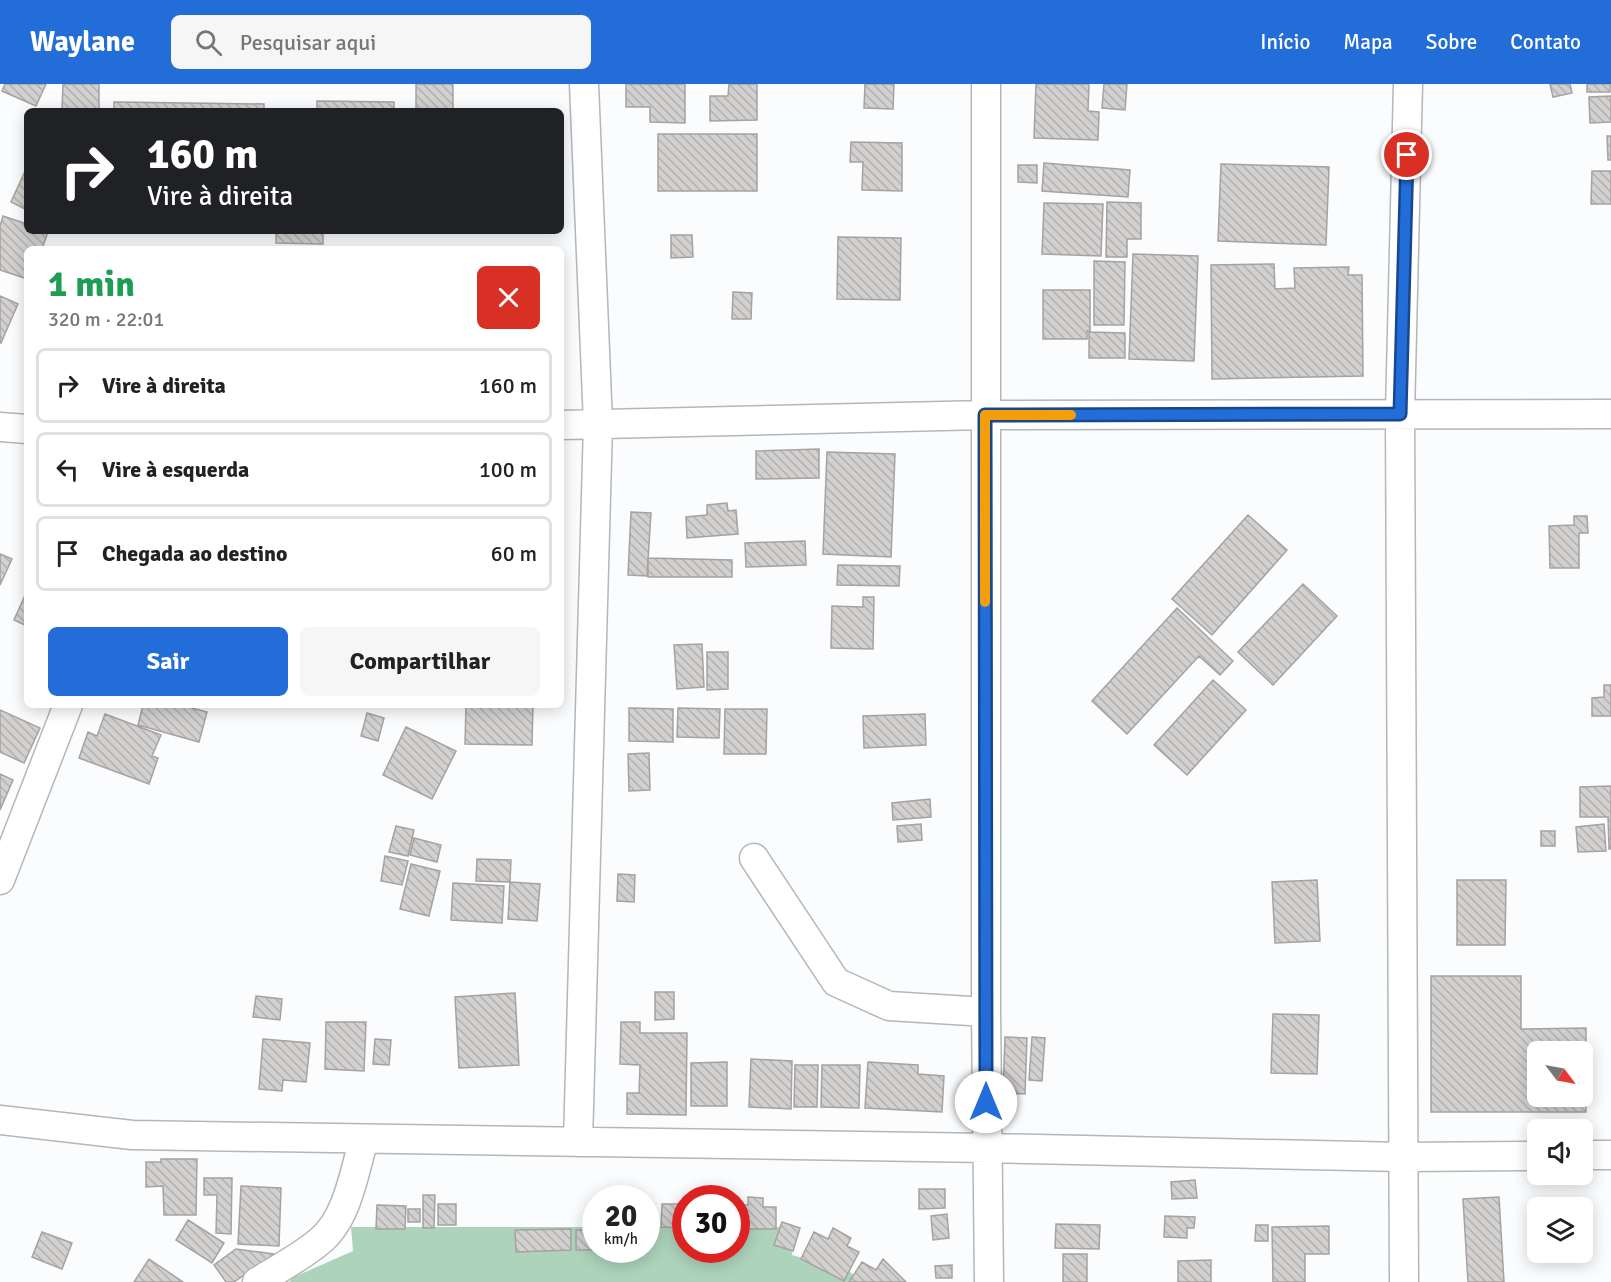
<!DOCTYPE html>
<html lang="pt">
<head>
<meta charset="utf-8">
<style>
  :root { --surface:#fff; --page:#f6f6f6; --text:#222; --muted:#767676; --line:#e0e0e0; --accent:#236dd8 }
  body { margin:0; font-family:Signika,sans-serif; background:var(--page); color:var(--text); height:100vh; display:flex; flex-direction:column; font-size:22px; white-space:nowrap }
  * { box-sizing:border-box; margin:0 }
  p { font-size:20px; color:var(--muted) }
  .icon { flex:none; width:33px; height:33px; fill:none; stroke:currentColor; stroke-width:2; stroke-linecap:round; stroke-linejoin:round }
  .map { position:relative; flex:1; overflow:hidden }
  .drawer { position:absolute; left:24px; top:162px; width:540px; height:462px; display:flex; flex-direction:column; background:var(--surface); border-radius:9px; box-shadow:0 3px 15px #0003 }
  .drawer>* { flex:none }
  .top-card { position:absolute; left:24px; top:24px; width:540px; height:126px; border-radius:9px; box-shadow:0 3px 15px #0003; background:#202124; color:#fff; overflow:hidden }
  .needle { width:39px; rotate:122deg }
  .fabs { position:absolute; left:1527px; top:957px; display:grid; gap:12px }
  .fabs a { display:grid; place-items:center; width:66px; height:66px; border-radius:9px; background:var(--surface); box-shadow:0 3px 15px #0003; font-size:30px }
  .speed { position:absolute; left:582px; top:1101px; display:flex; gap:12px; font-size:30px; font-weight:700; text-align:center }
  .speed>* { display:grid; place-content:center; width:78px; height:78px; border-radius:50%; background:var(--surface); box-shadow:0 3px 15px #0003; line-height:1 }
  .speed small { font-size:15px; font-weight:400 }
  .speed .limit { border:9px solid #d22; background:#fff; color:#111 }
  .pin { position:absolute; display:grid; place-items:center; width:51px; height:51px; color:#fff; margin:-26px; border:3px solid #fff; border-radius:50%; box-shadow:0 2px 6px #0007 }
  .me { position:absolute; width:66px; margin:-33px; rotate:0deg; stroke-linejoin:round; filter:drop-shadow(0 0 4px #0008) }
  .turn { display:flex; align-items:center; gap:21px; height:126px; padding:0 24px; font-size:27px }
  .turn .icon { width:78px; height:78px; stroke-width:2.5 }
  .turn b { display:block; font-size:42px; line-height:51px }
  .round { display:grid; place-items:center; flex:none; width:63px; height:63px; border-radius:9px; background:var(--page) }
  .summary { display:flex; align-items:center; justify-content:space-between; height:102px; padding:0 24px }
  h1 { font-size:36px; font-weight:800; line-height:45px; color:#1e9e55 }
  .cta { display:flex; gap:12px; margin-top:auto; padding:12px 24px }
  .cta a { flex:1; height:69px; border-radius:9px; background:var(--accent); color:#fff; font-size:24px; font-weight:800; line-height:69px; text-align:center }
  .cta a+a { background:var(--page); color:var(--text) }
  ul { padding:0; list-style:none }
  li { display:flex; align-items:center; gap:18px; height:75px; margin:0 12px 9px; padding:0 12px; border:3px solid var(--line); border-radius:9px }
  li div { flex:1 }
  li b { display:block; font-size:22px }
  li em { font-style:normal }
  header { display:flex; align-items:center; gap:36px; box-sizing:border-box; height:84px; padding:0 30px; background:var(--accent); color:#fff }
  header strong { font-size:28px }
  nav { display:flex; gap:33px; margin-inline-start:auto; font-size:21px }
  .search { width:420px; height:54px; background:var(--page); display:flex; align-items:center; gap:15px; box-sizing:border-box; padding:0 21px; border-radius:9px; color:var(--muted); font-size:22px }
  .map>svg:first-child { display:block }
  .pitch { fill:#add4bb }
  .building { fill:url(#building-back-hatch); stroke:#a5a2a1; stroke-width:1.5; fill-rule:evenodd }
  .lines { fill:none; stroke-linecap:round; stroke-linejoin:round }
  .minor-casing { stroke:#b4b6b8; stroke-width:31 }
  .minor { stroke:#fff; stroke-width:28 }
  .route-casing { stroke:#17478c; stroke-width:15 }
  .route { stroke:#236dd8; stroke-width:10 }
  .slow { stroke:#f59e0b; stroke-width:10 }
</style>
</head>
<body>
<header>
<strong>Waylane</strong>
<div class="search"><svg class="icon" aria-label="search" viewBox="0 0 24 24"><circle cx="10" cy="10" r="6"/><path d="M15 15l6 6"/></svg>Pesquisar aqui</div>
<nav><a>Início</a><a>Mapa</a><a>Sobre</a><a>Contato</a></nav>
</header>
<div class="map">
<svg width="1611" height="1198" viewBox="0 0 1611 1198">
  <defs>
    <pattern id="building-back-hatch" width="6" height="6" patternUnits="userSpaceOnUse" patternTransform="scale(1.5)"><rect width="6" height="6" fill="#d3d0d0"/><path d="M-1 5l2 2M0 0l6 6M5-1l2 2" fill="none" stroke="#b4b1b1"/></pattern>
  </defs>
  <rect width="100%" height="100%" fill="#fafcfe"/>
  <!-- pitch -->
  <path class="pitch" d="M 351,1143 L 595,1143 L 596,1166 L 646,1166 L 647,1143 L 685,1143 L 686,1166 L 736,1166 L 737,1143 L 790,1143 L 792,1171 L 849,1187 L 862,1198 L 289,1198 L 294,1193 L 353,1167 Z"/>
  <!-- building -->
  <path class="building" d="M 5,0 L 46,0 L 36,22 L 2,7 Z
    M 63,0 L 99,0 L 99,25 L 62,25 Z
    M 416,0 L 453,0 L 453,27 L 416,27 Z
    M 626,0 L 685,0 L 685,39 L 650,38 L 650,23 L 626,23 Z
    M 729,0 L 757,0 L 757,36 L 710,37 L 710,12 L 728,12 Z
    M 865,0 L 894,0 L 893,25 L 864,24 Z
    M 1036,0 L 1089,0 L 1088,27 L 1099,28 L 1098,56 L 1034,54 Z
    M 1104,0 L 1127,0 L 1125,26 L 1102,24 Z
    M 1550,0 L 1570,0 L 1572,9 L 1553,13 Z
    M 1587,0 L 1610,0 L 1610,8 L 1587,8 Z
    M 1611,12 L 1611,38 L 1590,39 L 1589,13 Z
    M 317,17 L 394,18 L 394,27 L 317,27 Z
    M 114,18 L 264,20 L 264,27 L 114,27 Z
    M 658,50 L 757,50 L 757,107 L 658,107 Z
    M 1607,52 L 1611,52 L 1611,76 L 1608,76 Z
    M 851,58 L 902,59 L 902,107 L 862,106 L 863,78 L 850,78 Z
    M 1044,79 L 1130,86 L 1128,113 L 1042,107 Z
    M 1221,80 L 1329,83 L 1326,161 L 1218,157 Z
    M 1018,81 L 1037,81 L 1037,99 L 1018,98 Z
    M 27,83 L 27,126 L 11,118 Z
    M 1592,87 L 1611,87 L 1611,120 L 1591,120 Z
    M 1107,118 L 1141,119 L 1141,155 L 1127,155 L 1127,173 L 1106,173 Z
    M 1044,119 L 1103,120 L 1101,172 L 1042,170 Z
    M 3,132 L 27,140 L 27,147 L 48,148 L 42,165 L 27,165 L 27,195 L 0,186 L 0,142 Z
    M 276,147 L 323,147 L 323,160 L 276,159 Z
    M 671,151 L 692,151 L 693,173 L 671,174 Z
    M 838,153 L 901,154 L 900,216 L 837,215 Z
    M 1133,170 L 1198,172 L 1194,277 L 1129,275 Z
    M 1094,177 L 1125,178 L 1124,241 L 1094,241 Z
    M 1274,180 L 1275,205 L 1295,204 L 1294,184 L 1349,183 L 1348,191 L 1362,191 L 1363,292 L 1212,295 L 1211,181 Z
    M 1043,206 L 1090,206 L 1090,247 L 1087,247 L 1087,255 L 1043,255 Z
    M 733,208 L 752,209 L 751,235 L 732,235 Z
    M 0,212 L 18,220 L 1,259 L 0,259 Z
    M 1089,248 L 1125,249 L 1125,274 L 1089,274 Z
    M 819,365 L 819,394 L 756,395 L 756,367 Z
    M 827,368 L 895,370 L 891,473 L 823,470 Z
    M 727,419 L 728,427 L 736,426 L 738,450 L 687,454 L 686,433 L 707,431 L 707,421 Z
    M 631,428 L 651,429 L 647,492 L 628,491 Z
    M 1248,431 L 1287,466 L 1212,551 L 1172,515 Z
    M 1574,432 L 1587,432 L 1588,449 L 1579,449 L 1579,484 L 1550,484 L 1549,442 L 1574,441 Z
    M 805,457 L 806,481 L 746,483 L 745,459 Z
    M 0,470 L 12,475 L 0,501 Z
    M 648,474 L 732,476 L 732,493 L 648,493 Z
    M 838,481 L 900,482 L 899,502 L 837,501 Z
    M 1303,500 L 1337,532 L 1273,601 L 1238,568 Z
    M 27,507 L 27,542 L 14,536 Z
    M 863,513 L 874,513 L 873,565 L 831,564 L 832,522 L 863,523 Z
    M 1177,524 L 1233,577 L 1220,591 L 1199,572 L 1127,650 L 1092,617 Z
    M 702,560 L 704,603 L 677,605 L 674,561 Z
    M 707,568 L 728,568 L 728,605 L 707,606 Z
    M 1213,596 L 1246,626 L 1187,691 L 1154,661 Z
    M 1604,601 L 1611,601 L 1611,632 L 1592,632 L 1592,614 L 1604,613 Z
    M 143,621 L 181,621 L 207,628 L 199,658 L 138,641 Z
    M 466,621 L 533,621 L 532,661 L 465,660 Z
    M 629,624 L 673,625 L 673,658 L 629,657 Z
    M 678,624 L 720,625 L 719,654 L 677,653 Z
    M 725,625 L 767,625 L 766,670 L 724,670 Z
    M 0,626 L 40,644 L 24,679 L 0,668 Z
    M 367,629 L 384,634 L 378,657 L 361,652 Z
    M 105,630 L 161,651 L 152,672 L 158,674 L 149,700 L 79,674 L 88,648 L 97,652 Z
    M 925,630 L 926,661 L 864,664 L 863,632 Z
    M 406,643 L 456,667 L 432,715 L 383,691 Z
    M 649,669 L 650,706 L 629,707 L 628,670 Z
    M 0,690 L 13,696 L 0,726 Z
    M 1611,702 L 1611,765 L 1609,765 L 1608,733 L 1580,733 L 1580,703 Z
    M 930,715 L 931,733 L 893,736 L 892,719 Z
    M 921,740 L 922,756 L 898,758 L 897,742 Z
    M 1604,740 L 1606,767 L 1578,768 L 1576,743 Z
    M 396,742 L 414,746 L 408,772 L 389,768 Z
    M 1541,747 L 1555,747 L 1555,762 L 1541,762 Z
    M 414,754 L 441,761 L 437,778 L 410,771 Z
    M 385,772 L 408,777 L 402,801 L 381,797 Z
    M 477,775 L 511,776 L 510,798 L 476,797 Z
    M 411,780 L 440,787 L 429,832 L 400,825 Z
    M 618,790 L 635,791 L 634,818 L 617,817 Z
    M 1317,796 L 1320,857 L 1275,859 L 1272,798 Z
    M 1457,796 L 1506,796 L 1505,861 L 1457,861 Z
    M 510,798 L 540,800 L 537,837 L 508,835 Z
    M 453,799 L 504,802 L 502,839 L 451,836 Z
    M 1431,892 L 1521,892 L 1521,945 L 1586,944 L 1586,1028 L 1431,1028 ZM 1538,968 L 1582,968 L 1582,1012 L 1538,1012 Z
    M 655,908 L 674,908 L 674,935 L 655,936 Z
    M 515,909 L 519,981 L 459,984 L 455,913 Z
    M 256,912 L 282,915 L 280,936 L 253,933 Z
    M 1273,930 L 1319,931 L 1317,990 L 1271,989 Z
    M 326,938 L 366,938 L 364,987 L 325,985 Z
    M 621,938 L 640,938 L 640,949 L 687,949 L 686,1031 L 627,1030 L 627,1009 L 639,1009 L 640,981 L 620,980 Z
    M 1005,953 L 1027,954 L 1025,1010 L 1003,1009 Z
    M 1032,953 L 1045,954 L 1042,997 L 1029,996 Z
    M 263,955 L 310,959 L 306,998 L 283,996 L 282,1007 L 259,1005 Z
    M 375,955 L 391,956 L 389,981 L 373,980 Z
    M 751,975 L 792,977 L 791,1025 L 749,1023 Z
    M 727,978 L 727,1022 L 691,1022 L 691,979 Z
    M 868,978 L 918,981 L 918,990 L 944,992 L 942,1028 L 865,1024 Z
    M 795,981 L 818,981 L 817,1023 L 794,1023 Z
    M 822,981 L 860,981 L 859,1024 L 821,1023 Z
    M 161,1075 L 197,1075 L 196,1131 L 164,1131 L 163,1102 L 146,1103 L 146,1078 L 161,1078 Z
    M 204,1094 L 232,1094 L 231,1150 L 216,1149 L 217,1111 L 204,1111 Z
    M 1195,1096 L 1197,1114 L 1172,1115 L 1171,1098 Z
    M 241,1102 L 281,1104 L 279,1162 L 238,1160 Z
    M 919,1105 L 945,1105 L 945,1124 L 919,1125 Z
    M 423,1111 L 435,1111 L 434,1144 L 423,1144 Z
    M 748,1113 L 763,1114 L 763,1123 L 776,1123 L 776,1145 L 736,1145 L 736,1121 L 748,1121 Z
    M 1499,1113 L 1504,1198 L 1468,1198 L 1463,1115 Z
    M 438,1120 L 456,1120 L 456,1141 L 438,1141 Z
    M 662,1120 L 686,1120 L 686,1144 L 661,1143 Z
    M 377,1121 L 406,1122 L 405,1145 L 376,1145 Z
    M 408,1125 L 420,1125 L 420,1138 L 408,1138 Z
    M 947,1130 L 949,1154 L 933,1156 L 931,1132 Z
    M 1165,1132 L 1195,1133 L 1194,1144 L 1187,1144 L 1187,1154 L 1164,1153 Z
    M 188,1136 L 224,1159 L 212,1179 L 176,1156 Z
    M 782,1138 L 800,1144 L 793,1167 L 774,1161 Z
    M 1056,1140 L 1100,1141 L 1099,1165 L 1055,1164 Z
    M 1256,1141 L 1268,1141 L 1268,1157 L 1255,1157 Z
    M 1329,1142 L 1329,1170 L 1305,1170 L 1305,1198 L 1273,1198 L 1272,1143 Z
    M 833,1144 L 851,1154 L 847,1162 L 859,1168 L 844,1197 L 801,1175 L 814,1148 L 828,1155 Z
    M 571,1145 L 571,1166 L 516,1168 L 515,1146 Z
    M 576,1146 L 596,1146 L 596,1166 L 622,1166 L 576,1166 Z
    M 42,1148 L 72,1159 L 62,1185 L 32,1173 Z
    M 236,1165 L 274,1170 L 234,1198 L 226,1198 L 214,1181 Z
    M 1063,1170 L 1087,1170 L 1087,1198 L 1063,1198 Z
    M 149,1175 L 183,1198 L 134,1198 Z
    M 883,1175 L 906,1198 L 849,1198 L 862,1178 L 876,1186 Z
    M 1211,1176 L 1211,1198 L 1178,1198 L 1178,1177 Z
    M 952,1181 L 952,1194 L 936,1194 L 935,1182 Z"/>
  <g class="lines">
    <!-- minor casing -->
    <g class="minor-casing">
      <path id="minor" d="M 986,0 L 986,928 L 989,1198
        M 561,341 L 985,331 L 1611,330
        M 0,343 L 27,345
        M 754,774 L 836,898 L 889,922 L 986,928
        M 0,796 L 68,621
        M 0,1036 L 132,1051 L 987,1064 L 1403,1073 L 1538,1072
        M 578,1058 L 598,340 L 584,0
        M 1582,1071 L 1611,1071
        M 257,1198 C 278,1185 301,1173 320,1157 C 348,1134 354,1088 364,1055
        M 1404,1198 L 1400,330 L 1408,0"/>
    </g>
    <!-- minor -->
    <use href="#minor" class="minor"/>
  </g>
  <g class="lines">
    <!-- route casing -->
    <g class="route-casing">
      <path id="route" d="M 986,1018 L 985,331 L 1400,330 L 1407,71"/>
    </g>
    <!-- route -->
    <use href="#route" class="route"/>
    <!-- slow -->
    <path class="slow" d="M 985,518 L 985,331 L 1071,331"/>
  </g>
</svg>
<div class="fabs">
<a><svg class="needle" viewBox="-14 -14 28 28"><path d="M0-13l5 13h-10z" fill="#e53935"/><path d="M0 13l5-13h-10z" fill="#767676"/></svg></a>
<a><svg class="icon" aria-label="sound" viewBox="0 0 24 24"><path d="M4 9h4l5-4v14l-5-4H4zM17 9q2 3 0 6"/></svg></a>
<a><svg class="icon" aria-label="layers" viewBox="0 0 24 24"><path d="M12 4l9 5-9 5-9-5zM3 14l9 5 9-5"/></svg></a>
</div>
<div class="speed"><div>20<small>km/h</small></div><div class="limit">30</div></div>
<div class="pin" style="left:1407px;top:71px;background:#d93025"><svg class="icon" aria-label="arrive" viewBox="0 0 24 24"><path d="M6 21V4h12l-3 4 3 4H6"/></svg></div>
<svg class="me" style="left:986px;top:1018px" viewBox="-20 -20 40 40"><circle r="19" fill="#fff"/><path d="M0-13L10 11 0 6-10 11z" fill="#236dd8"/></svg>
<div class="top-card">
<div class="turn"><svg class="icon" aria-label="right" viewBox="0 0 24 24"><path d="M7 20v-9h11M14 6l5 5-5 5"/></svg><div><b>160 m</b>Vire à direita</div></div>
</div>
<section class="drawer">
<div class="summary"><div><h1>1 min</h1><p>320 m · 22:01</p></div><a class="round" style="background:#d93025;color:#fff"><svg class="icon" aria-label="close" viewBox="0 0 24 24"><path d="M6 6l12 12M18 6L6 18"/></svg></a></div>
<ul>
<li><svg class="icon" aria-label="right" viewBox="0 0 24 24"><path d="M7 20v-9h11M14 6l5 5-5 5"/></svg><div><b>Vire à direita</b></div><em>160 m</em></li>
<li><svg class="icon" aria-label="left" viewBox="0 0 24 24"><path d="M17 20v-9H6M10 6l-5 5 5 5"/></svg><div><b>Vire à esquerda</b></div><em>100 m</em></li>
<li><svg class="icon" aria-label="arrive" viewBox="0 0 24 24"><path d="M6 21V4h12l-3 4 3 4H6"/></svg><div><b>Chegada ao destino</b></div><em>60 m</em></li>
</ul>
<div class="cta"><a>Sair</a><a>Compartilhar</a></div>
</section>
</div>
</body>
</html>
